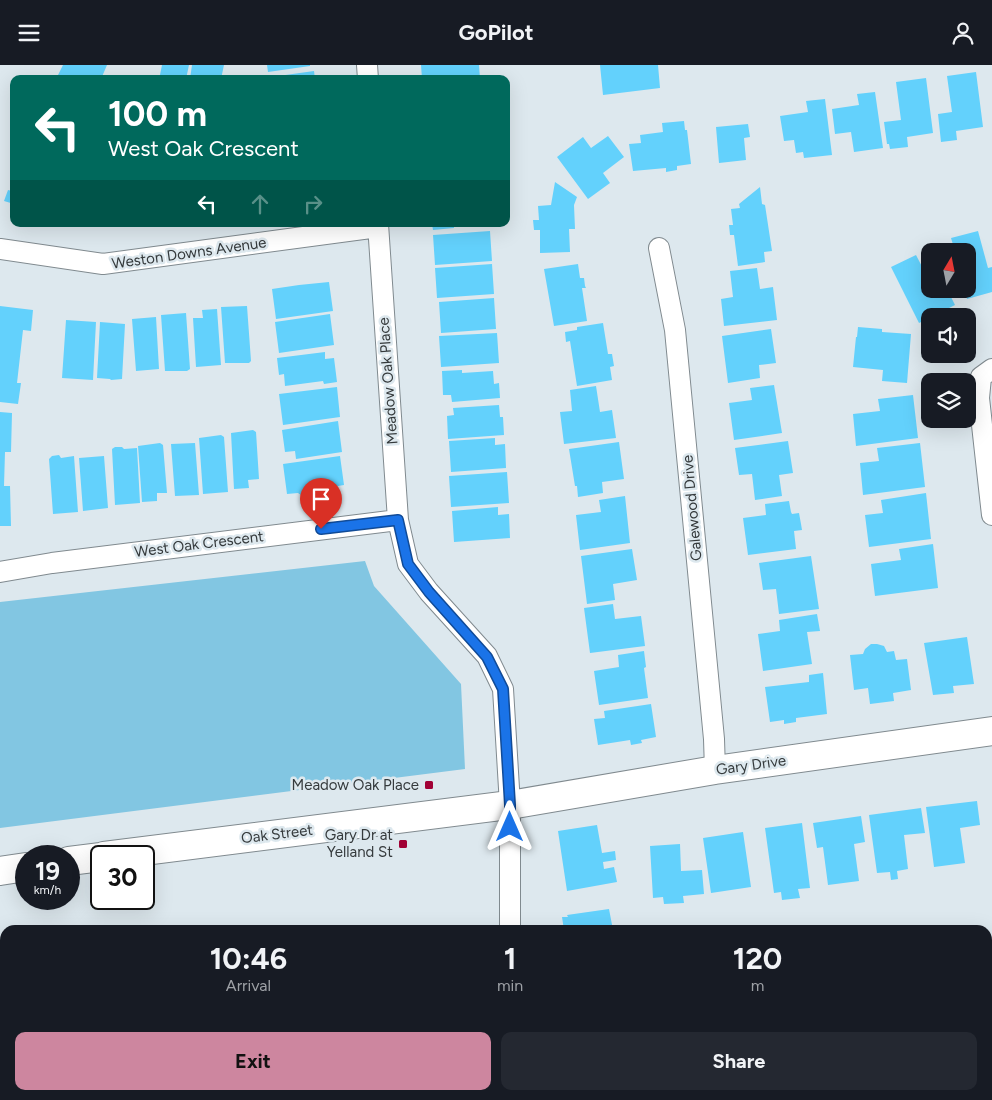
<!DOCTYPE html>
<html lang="en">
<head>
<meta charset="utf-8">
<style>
  :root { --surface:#171b24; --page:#242831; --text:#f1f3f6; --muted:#9ea1a6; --accent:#cd869f }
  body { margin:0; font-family:Figtree,sans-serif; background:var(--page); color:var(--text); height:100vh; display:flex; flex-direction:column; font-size:19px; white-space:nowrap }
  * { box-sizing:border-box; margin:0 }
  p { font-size:16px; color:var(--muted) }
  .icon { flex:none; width:28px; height:28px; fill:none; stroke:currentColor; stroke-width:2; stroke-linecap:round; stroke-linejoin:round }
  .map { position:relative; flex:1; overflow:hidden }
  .drawer { position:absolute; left:0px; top:860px; width:992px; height:175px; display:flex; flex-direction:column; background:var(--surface); border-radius:15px 15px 0 0; box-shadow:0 5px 20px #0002 }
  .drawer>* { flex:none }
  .banner { position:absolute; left:10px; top:10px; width:500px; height:152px; border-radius:10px; box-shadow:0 5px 20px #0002; background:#00695c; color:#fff; overflow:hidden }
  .needle { width:32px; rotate:10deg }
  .buttons { position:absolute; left:921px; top:178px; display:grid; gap:10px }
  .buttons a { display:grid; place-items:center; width:55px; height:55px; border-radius:10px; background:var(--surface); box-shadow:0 5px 20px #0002; font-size:25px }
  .speed { position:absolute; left:15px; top:780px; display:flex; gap:10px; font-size:25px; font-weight:700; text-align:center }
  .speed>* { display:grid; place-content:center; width:65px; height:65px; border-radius:50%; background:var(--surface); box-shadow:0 5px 20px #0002; line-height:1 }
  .speed small { font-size:12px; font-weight:400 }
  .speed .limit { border:2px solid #111; border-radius:8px; background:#fff; color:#111 }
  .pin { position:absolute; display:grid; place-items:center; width:42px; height:42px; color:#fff; margin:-51px -21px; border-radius:50% 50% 50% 0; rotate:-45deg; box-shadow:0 0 5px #0007 }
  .pin .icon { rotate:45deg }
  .me { position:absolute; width:55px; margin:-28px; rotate:0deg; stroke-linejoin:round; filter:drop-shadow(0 0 4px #0008) }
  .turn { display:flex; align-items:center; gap:18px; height:105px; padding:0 15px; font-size:22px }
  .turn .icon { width:65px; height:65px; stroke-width:2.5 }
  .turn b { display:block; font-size:35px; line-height:42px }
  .lanes { display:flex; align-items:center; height:48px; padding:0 15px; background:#0003; justify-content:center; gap:25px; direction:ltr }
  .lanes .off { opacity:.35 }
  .eta { display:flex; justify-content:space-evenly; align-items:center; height:85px; text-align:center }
  .eta b { font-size:30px; font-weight:700; line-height:35px }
  .cta { display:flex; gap:10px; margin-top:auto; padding:10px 15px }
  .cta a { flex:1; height:58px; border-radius:10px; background:var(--accent); color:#111; font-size:20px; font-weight:700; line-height:58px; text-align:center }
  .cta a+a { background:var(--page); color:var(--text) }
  header { display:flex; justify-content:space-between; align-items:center; height:65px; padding:0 15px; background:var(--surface); font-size:22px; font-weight:700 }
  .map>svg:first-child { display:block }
  .green { fill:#82c6e2 }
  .building { fill:#63d1fc }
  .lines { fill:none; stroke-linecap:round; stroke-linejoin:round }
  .street-casing { stroke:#808a8f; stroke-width:22 }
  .secondary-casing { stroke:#808a8f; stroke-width:30 }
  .street { stroke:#fff; stroke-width:20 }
  .secondary { stroke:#fff; stroke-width:28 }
  .route-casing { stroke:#114b97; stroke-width:12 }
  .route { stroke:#1a73e8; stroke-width:9 }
  .poi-dot { fill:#a10135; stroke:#dde8ee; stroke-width:2 }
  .labels { text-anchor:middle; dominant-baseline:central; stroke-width:5; stroke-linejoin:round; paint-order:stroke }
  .street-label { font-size:15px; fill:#353a3c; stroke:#dde8ee }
  .poi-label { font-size:15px; fill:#353a3c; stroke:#dde8ee; text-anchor:end }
</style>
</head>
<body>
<header><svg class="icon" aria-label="menu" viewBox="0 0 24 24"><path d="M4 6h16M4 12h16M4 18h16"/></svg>GoPilot<svg class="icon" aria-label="person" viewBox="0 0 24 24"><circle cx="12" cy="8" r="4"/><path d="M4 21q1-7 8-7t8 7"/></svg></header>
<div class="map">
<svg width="992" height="1035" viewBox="0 0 992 1035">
  <rect width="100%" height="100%" fill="#dde8ee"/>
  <!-- green -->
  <path class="green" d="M 365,496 L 374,521 L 461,619 L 465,704 L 0,763 L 0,537 Z"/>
  <!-- building -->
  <path class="building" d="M 63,0 L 107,0 L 101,14 L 56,14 Z
    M 162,0 L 189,0 L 186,14 L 164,13 L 163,10 L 160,10 Z
    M 192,0 L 224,0 L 221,14 L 190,14 Z
    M 267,0 L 310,0 L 310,1 L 268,7 Z
    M 421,0 L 479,0 L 480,14 L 422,14 Z
    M 600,0 L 658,0 L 660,23 L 603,30 Z
    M 314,6 L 315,14 L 264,14 L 264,13 Z
    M 976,7 L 983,62 L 956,66 L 957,75 L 941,77 L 938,49 L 952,47 L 947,11 Z
    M 926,13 L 933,68 L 907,72 L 908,82 L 890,84 L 889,79 L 887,79 L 884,57 L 901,55 L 896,17 Z
    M 875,27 L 883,83 L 854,87 L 851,67 L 835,69 L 832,44 L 859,40 L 857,29 Z
    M 825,34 L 832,90 L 804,93 L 803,87 L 796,88 L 794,75 L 784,76 L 780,51 L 808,47 L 806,36 Z
    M 684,56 L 685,65 L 687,65 L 691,99 L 677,101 L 677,105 L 666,107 L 666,103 L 633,106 L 629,79 L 641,78 L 640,70 L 663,67 L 662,58 Z
    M 748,59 L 750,72 L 744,73 L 746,95 L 719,98 L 716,62 Z
    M 608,71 L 624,92 L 603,108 L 610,118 L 588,134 L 557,92 L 583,72 L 591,83 Z
    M 555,117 L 577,132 L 574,140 L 575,164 L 569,164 L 570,187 L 540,188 L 540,165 L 534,165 L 533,155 L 539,155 L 538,141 L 551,140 Z
    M 760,122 L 762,139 L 765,140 L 772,186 L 764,187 L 765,197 L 738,201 L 734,170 L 730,170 L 729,160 L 733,160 L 731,144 L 740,143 L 739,139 Z
    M 14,123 L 14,139 L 4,136 L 8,125 L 12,126 Z
    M 432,159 L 462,159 L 462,160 L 454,161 L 454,163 L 433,165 Z
    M 490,166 L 492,196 L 435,200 L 433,170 Z
    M 978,166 L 988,203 L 992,202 L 992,227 L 967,234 L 964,224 L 968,224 L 968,186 L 955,186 L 951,173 Z
    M 916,190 L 930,217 L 930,224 L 947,224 L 955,240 L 933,251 L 930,251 L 930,253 L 919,258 L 891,202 Z
    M 492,199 L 494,229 L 437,233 L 435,203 Z
    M 578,199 L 580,213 L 584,213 L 585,221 L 586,223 L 582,223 L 587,256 L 554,261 L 544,204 Z
    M 757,203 L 760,224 L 773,222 L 777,255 L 724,261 L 721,234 L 733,232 L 730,206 Z
    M 329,217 L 333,246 L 276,254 L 272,224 L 299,220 Z
    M 494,233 L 496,264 L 441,268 L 439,237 Z
    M 0,241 L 33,245 L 31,266 L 23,265 L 17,318 L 21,318 L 18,339 L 0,337 Z
    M 247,241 L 251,296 L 249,298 L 225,298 L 221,242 Z
    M 217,244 L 221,300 L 196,302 L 193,253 L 203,253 L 202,245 Z
    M 186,248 L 190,304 L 187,306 L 165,306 L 161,250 Z
    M 330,249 L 334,280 L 279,288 L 275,257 Z
    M 156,252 L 159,304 L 136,306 L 132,254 Z
    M 66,255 L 96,257 L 93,315 L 62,313 Z
    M 100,257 L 125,259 L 122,314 L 111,315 L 110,314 L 97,313 Z
    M 603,258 L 608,289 L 612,289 L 614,301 L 610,302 L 612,315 L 577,321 L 570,276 L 566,277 L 565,267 L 577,265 L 577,262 Z
    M 858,262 L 882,264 L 882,267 L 911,269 L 907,318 L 882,316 L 883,305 L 853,302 L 856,272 L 857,272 Z
    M 771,264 L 776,298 L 759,300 L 760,313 L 728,318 L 722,271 Z
    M 497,268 L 499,298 L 441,302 L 439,271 Z
    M 325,287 L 325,294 L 334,293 L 337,317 L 324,319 L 323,316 L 285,321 L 284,309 L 279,310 L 277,293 Z
    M 462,305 L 462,308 L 493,306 L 494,319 L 499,318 L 500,333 L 452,337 L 451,330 L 443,330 L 442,306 Z
    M 774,320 L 782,368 L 734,375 L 729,338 L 752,335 L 750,323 Z
    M 596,321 L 600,347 L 612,345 L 616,373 L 564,379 L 560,347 L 572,346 L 570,325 Z
    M 337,322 L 340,352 L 283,360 L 279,329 Z
    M 913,330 L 918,373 L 856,381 L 853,349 L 880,346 L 878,334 Z
    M 499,340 L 500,352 L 503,352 L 504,370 L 448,374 L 447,351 L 454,350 L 453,343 Z
    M 0,347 L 12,348 L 11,387 L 5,387 L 4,421 L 10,421 L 11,461 L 0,461 Z
    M 338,356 L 342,387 L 296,394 L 295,386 L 285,387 L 282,365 Z
    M 253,365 L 256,367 L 259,414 L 248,415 L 249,423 L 234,424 L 231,368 Z
    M 221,370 L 224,372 L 228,427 L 203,429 L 199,373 Z
    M 495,373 L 495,380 L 505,379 L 506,403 L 451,407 L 449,376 Z
    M 788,376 L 793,408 L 779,410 L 782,431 L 755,435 L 752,409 L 739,410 L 735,383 Z
    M 619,377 L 624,414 L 602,417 L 603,428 L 578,432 L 577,421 L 575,421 L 569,384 Z
    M 160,378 L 163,380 L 167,428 L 157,428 L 157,436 L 142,437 L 138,381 Z
    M 195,378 L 199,430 L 175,431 L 171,379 Z
    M 920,378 L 925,422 L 863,430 L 860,398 L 879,396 L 877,383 Z
    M 115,382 L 122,382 L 124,384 L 137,383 L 140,438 L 115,440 L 112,384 Z
    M 59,390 L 61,393 L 74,391 L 78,447 L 53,449 L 49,394 L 52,391 Z
    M 104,391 L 108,443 L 83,446 L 79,393 Z
    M 340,391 L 344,420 L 314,425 L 310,426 L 311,429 L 301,430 L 298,428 L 287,429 L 283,399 Z
    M 507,407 L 509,438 L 451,442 L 449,411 Z
    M 926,428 L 931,474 L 869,482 L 865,450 L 883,448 L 881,435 Z
    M 625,431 L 630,478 L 580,485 L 576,450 L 601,447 L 599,435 Z
    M 789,436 L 791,447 L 792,449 L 799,448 L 801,459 L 802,465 L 794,466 L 796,484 L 748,490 L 743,453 L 766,450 L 765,439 Z
    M 498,442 L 498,450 L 509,449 L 510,473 L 454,477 L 452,446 Z
    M 933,479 L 938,523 L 875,531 L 871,499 L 901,495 L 899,484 Z
    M 632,484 L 637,515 L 613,519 L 615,535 L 587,539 L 581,491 Z
    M 811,491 L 819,544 L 779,549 L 776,524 L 763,525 L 759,498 Z
    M 613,539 L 615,554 L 641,551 L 645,581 L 590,588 L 584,543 Z
    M 817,549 L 820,566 L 807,567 L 812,599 L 763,606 L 758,569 L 780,566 L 779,555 Z
    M 967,572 L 974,619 L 953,621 L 954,628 L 933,630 L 924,578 Z
    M 871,579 L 877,579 L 884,581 L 887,587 L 894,586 L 896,595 L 907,594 L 911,625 L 893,628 L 894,636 L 870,639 L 868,623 L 854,625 L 850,590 L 863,589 L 865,584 Z
    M 644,586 L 646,602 L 644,603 L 648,633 L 599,640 L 594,606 L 619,602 L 618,590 Z
    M 823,608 L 827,649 L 796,653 L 796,657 L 784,659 L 784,655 L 770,657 L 765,622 L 809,617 L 809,610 Z
    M 651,639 L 656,672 L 641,675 L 642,678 L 631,680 L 630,675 L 598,680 L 594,654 L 605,653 L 604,646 Z
    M 977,736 L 980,760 L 960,763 L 965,798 L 934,802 L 926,742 Z
    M 921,743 L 925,768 L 904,770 L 908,804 L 897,806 L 898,814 L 891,815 L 890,807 L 877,808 L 869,750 Z
    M 861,751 L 865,777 L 854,779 L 859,816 L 828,820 L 823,782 L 817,783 L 813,758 Z
    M 802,758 L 810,823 L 798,824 L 800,833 L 782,835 L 781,827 L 774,828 L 765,763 Z
    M 597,760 L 602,788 L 615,786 L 616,795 L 603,797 L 604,804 L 614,802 L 617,817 L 567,826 L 558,766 Z
    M 743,767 L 751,822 L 711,828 L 703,773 Z
    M 680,779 L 681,806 L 702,805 L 704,829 L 683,831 L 684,838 L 664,839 L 663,832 L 653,833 L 650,781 Z
    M 609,844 L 613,865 L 564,865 L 562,852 L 568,852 L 567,850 Z
    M 295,861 L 295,865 L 273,865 L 273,864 Z
    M 5,902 L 5,1030 L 425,1030 L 425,1035 L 0,1035 L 0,903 Z
    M 992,947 L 992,1013 L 988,1013 L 988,948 Z
    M 724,1030 L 780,1030 L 780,1035 L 724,1035 Z"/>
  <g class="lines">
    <!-- street casing -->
    <g class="street-casing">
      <path id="street" d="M 367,0 L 368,14
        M 378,159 L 398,455 L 408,499 L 429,527 L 487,591 L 503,624 L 510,740 L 510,865
        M 659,183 L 675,265 L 714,674 L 715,705
        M 0,184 L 103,199 L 378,162
        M 992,304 L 981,312 L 979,333 L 992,450
        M 0,507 L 52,498 L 398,455
        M 510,1030 L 510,1035
        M 867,1030 L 867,1035"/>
    </g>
    <!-- secondary casing -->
    <g class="secondary-casing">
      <path id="secondary" d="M 104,791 L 510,740 L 715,705 L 992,666
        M 69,796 L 101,792
        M 0,806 L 26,802"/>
    </g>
    <!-- street -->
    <use href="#street" class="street"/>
    <!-- secondary -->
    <use href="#secondary" class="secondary"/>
  </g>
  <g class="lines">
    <!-- route casing -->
    <g class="route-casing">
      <path id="route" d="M 321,464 L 398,455 L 408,499 L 429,527 L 487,592 L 503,624 L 510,740 L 510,762"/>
    </g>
    <!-- route -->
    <use href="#route" class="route"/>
  </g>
  <!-- markers -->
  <g class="poi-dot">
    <rect x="424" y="715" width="10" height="10" rx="2.5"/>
    <rect x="398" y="774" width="10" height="10" rx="2.5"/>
  </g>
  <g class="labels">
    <!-- street labels -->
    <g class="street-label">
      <text transform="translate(189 188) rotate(-8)">Weston Downs Avenue</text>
      <text transform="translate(388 316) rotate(-94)">Meadow Oak Place</text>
      <text transform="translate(692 443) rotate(-95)">Galewood Drive</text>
      <text transform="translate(199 479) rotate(-7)">West Oak Crescent</text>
      <text transform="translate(751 700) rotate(-8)">Gary Drive</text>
      <text transform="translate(277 769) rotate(-7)">Oak Street</text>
    </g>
    <!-- poi labels -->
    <g class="poi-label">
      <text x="419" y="720">Meadow Oak Place</text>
      <text x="393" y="770">Gary Dr at<tspan x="393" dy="17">Yelland St</tspan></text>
    </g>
  </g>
</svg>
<div class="buttons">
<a><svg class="needle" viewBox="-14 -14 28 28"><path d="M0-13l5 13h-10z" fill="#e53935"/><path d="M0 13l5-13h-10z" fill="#9ea1a6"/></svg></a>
<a><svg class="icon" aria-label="sound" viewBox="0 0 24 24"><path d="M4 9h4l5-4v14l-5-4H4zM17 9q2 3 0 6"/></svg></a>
<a><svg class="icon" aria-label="layers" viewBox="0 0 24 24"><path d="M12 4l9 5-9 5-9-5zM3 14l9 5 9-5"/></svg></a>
</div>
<div class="speed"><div>19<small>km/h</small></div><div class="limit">30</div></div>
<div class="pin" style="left:321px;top:464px;background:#d93025"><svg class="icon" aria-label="arrive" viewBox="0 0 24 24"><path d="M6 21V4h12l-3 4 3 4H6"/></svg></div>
<svg class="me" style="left:510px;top:762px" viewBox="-20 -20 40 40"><path d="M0-17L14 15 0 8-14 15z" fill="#1a73e8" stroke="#fff" stroke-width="4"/></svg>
<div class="banner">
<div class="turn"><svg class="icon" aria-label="left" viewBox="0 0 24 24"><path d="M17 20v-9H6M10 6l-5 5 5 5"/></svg><div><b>100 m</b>West Oak Crescent</div></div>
<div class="lanes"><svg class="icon" aria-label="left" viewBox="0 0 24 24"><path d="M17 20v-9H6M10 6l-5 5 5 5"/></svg><svg class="icon off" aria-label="ahead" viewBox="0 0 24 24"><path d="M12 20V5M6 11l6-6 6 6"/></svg><svg class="icon off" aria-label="right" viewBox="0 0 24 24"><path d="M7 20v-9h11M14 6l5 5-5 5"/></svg></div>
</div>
<section class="drawer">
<div class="eta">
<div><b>10:46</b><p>Arrival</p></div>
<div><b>1</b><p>min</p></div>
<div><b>120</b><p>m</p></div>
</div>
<div class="cta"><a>Exit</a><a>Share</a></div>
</section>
</div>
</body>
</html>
